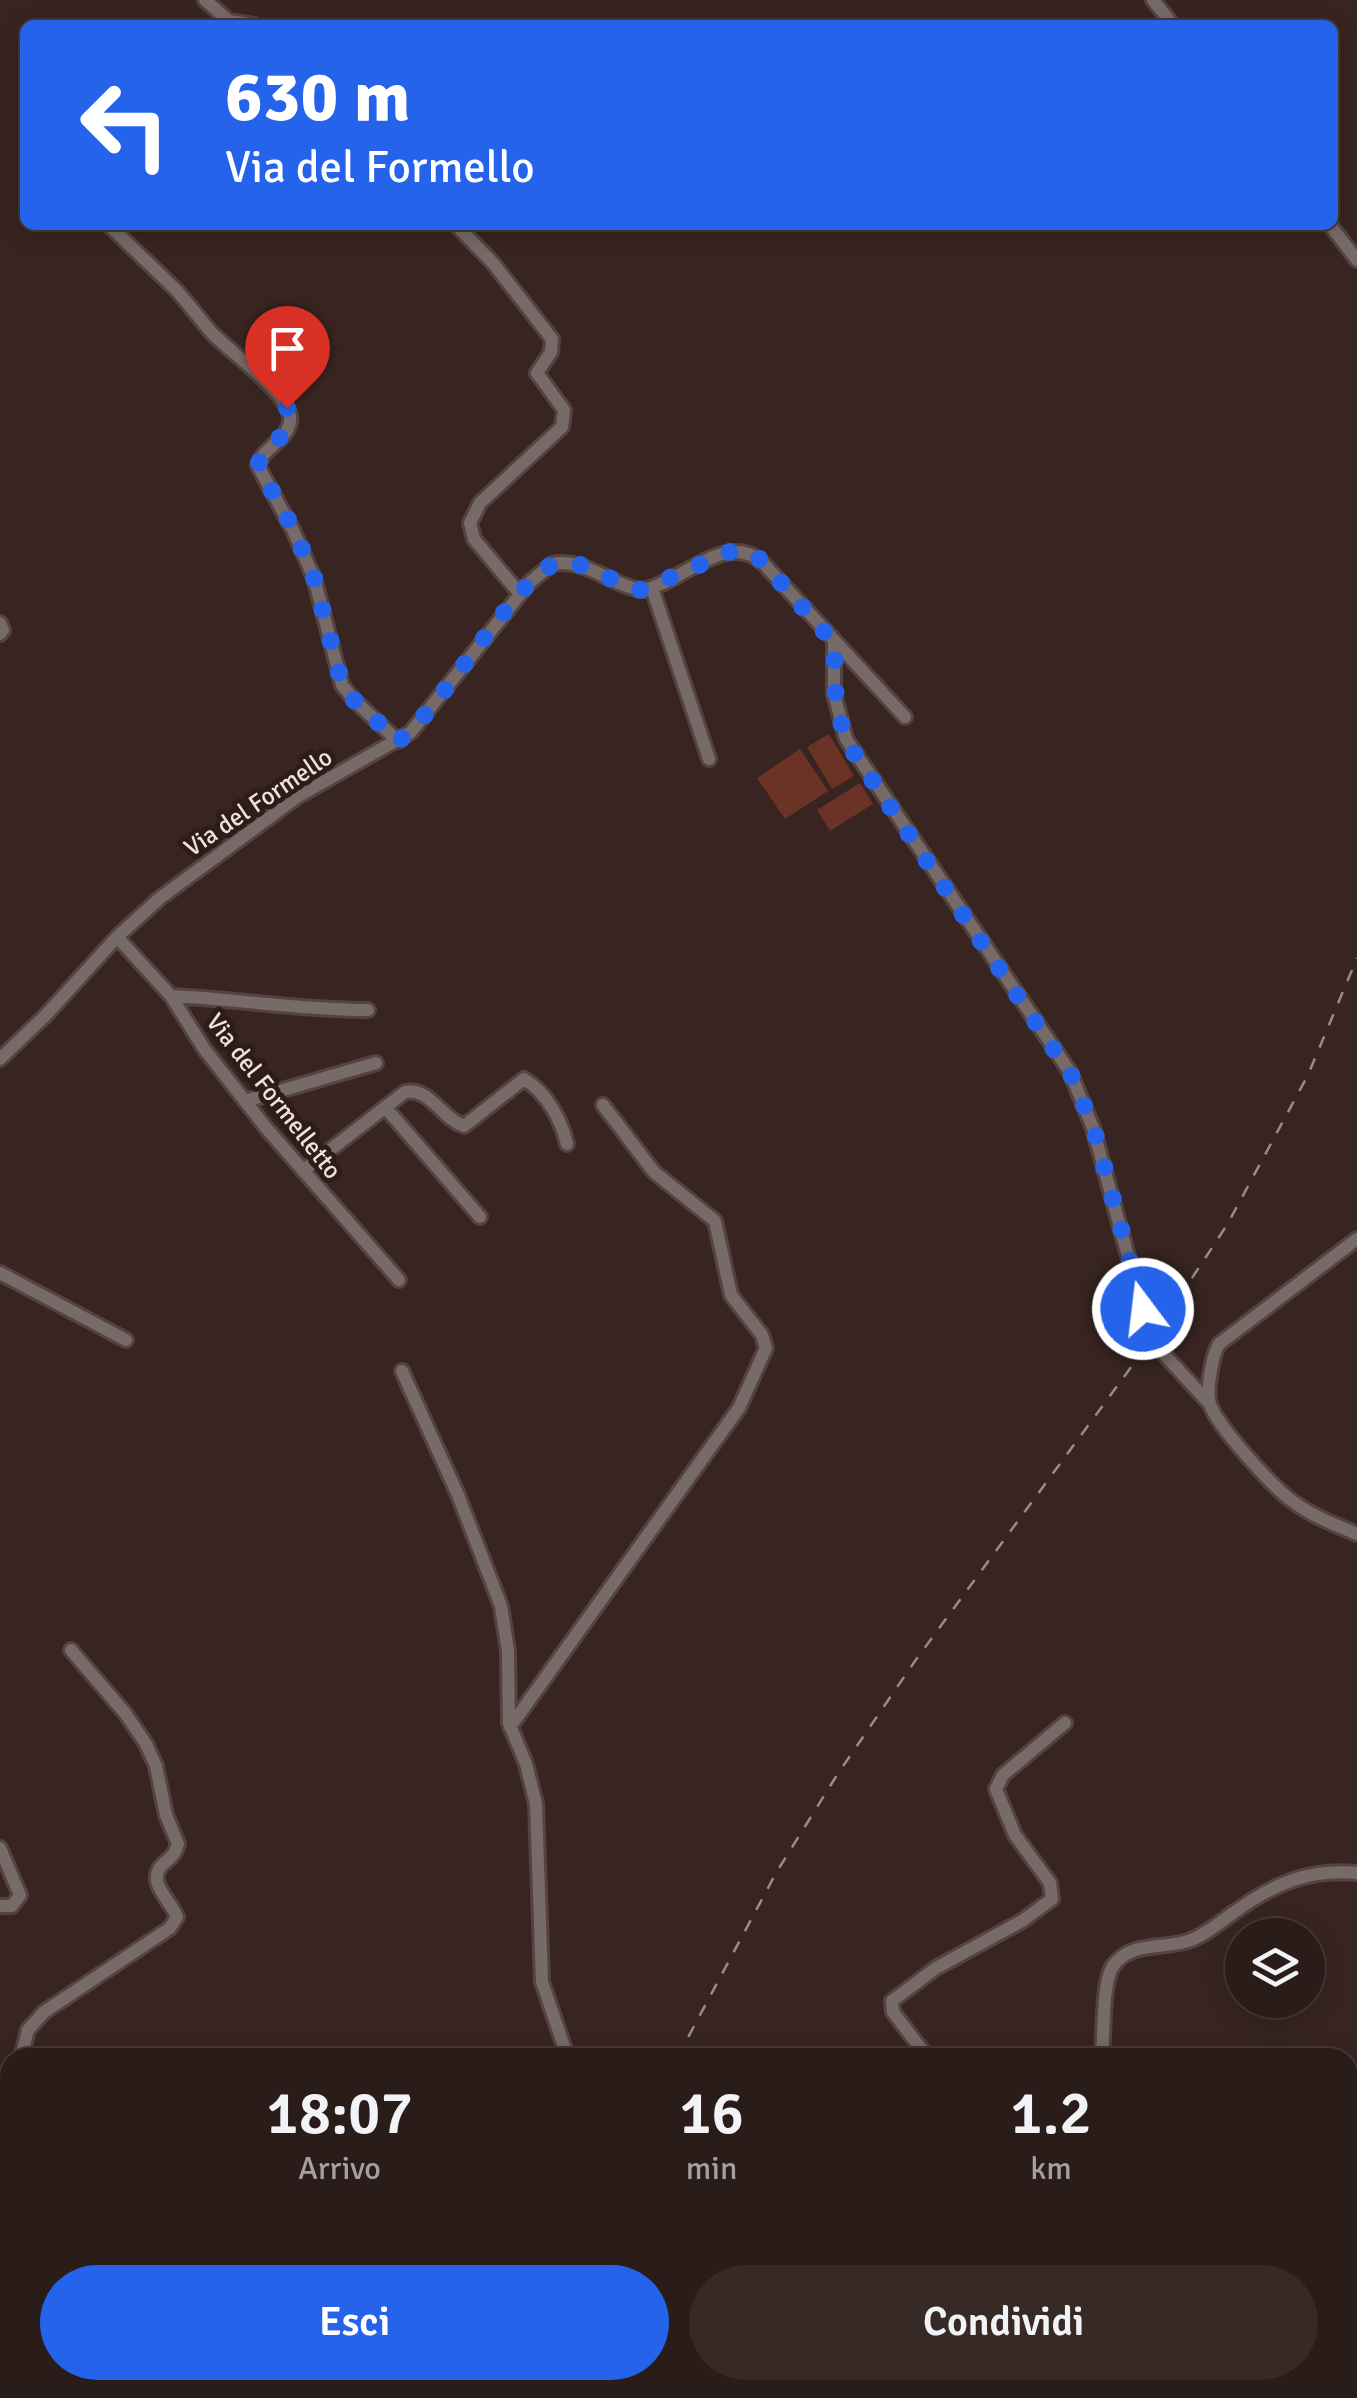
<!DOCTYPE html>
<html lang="it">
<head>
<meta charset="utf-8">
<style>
  :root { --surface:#2a1c19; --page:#362926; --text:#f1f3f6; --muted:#a5a1a2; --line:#463a38; --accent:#2563eb }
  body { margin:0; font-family:Signika,sans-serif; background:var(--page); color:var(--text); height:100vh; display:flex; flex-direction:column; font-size:38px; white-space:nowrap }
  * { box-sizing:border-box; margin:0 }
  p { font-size:32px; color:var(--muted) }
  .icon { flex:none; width:55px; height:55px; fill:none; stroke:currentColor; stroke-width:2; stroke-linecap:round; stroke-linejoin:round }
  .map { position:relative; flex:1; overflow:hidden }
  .details { position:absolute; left:0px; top:2048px; width:1358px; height:352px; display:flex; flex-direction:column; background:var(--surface); border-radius:30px 30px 0 0; box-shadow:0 5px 25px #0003,0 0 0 2px var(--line) }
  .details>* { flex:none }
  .guide { position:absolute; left:20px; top:20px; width:1318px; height:210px; border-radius:15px; box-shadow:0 5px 25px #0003,0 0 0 2px var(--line); background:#2563eb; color:#fff; overflow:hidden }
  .buttons { position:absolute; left:1225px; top:1918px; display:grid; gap:20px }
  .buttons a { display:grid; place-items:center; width:100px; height:100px; border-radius:50%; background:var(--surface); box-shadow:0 5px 25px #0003,0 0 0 2px var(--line); font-size:50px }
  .pin { position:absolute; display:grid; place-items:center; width:85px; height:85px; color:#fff; margin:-102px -42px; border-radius:50% 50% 50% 0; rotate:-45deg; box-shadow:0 0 10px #0007 }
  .pin .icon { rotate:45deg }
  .me { position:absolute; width:110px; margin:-55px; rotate:345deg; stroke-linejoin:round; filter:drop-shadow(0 0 8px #0008) }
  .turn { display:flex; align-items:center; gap:35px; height:210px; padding:0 40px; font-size:45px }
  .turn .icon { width:130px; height:130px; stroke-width:2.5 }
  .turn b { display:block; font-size:70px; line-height:85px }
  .eta { display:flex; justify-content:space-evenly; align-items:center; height:170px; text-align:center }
  .eta b { font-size:60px; font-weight:600; line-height:70px }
  .button { display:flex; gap:20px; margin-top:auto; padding:20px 40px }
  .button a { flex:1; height:115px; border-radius:60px; background:var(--accent); color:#fff; font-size:40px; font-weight:600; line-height:115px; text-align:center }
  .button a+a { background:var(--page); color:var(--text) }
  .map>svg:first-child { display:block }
  .green { fill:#6b3226 }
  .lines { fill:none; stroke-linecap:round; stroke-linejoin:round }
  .minor-casing { stroke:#55433f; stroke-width:18 }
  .major-casing { stroke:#55433f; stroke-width:20 }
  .minor { stroke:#766b69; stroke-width:12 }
  .major { stroke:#c1aca7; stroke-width:15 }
  .rail { stroke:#9b8a87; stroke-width:2.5; stroke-dasharray:12 12; stroke-linecap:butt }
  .route { stroke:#2563eb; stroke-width:18; stroke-dasharray:0 32.4 }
  .labels { text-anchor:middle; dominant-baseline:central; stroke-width:10; stroke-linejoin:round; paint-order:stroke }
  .street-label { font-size:25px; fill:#f0e2df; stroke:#2e1c18 }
</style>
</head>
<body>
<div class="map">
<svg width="1357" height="2398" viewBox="0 0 1357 2398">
  <rect width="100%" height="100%" fill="#382521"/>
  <!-- green -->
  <path class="green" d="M 829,734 L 854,776 L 832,789 L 807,747 Z
    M 800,749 L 828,791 L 785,819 L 757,778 Z
    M 860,783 L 873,804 L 830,831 L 817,810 Z"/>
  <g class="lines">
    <!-- minor casing -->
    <g class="minor-casing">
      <path id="minor" d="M 205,0 L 229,21 L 254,25
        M 1153,0 L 1173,25
        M 109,225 C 131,247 154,268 176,290 C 188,303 199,318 211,332 C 230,352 285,390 290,416 C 293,439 261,447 258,466 L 293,530 L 314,578 L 342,685 L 354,700 L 398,741
        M 456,225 L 493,263 L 552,339 L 551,352 L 537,373 L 564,410 L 562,427 L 480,503 L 470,523 L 474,539 L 520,594
        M 1330,225 L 1357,260
        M 652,588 L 709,759
        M 0,623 L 3,630 L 0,634
        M 834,643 L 834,694 L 846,739 L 1070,1072 L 1093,1128 L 1151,1340 L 1209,1403
        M 117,937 L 171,996 L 205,1050 L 267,1129 L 399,1280
        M 171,996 C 237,999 302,1010 368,1010
        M 0,1059 L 45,1016 L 117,937 L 160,898 L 297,797 L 411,732 L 529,583 L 552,564 C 585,557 612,587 644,590 C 684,581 728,529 764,564 L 905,717
        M 245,1101 L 376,1063
        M 385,1107 L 480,1217
        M 303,1171 L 405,1092 C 430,1087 442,1119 464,1126 L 524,1079 C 546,1092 561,1119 567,1144
        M 1357,1239 L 1219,1344 C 1212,1355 1206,1392 1210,1404 C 1217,1426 1275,1490 1295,1503 C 1314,1517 1336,1525 1357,1534
        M 0,1273 L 126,1340
        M 402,1371 L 458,1495 L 501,1606 L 508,1651 L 509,1723 L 526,1764 L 536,1804 L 542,1982 L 568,2058
        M 510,1727 L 739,1408 L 766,1348 L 762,1335 L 731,1295 L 715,1221 L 654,1172 L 603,1105
        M 0,1848 L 20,1895 L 12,1906 L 0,1906
        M 21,2058 L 28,2030 L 44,2012 L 170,1928 L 177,1917 C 171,1900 145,1882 163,1864 C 171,1857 175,1855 178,1844 L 166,1815 L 156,1766 L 146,1744 L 125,1713 L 71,1650
        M 928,2058 L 893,2012 L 892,2001 L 936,1968 L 1022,1921 L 1052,1899 L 1050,1883 L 1015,1835 L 996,1789 L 1003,1775 L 1065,1723
        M 1102,2058 C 1104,2036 1102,1983 1113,1966 C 1131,1940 1166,1950 1191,1940 C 1207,1934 1221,1921 1236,1911 C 1275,1883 1309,1869 1357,1873
        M 690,2390 L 692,2398
        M 148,2398 L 155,2390"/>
    </g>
    <!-- major casing -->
    <g class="major-casing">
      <path id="major" d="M 1348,2153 L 1357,2149
        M 984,2398 L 995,2390"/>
    </g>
    <!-- minor -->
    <use href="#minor" class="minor"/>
    <!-- major -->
    <use href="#major" class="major"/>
    <!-- rail -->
    <path class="rail" d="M 677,2058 L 776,1873 L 837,1775 L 915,1661 L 1151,1340 L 1227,1225 L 1308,1075 L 1357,958
      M 498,2398 L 502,2390"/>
  </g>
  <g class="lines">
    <!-- route -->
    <path class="route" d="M 287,408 C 297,437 263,443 258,466 L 290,523 L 312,570 L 342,684 L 354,700 L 398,741 C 439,714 525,562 562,562 C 589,562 615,585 641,590 L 734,550 L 746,551 L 761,560 L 834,643 L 836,707 L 848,744 L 1073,1078 L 1095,1133 L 1143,1309"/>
  </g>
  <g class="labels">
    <!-- street labels -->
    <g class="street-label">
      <text transform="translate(258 802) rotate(-34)">Via del Formello</text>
      <text transform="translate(274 1096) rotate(52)">Via del Formelletto</text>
    </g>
  </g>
</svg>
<div class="buttons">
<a><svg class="icon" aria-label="layers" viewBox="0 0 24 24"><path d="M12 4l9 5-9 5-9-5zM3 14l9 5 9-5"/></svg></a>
</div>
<div class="pin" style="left:287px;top:408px;background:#d93025"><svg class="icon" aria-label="arrive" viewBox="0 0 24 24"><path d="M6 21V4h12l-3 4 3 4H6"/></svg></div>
<svg class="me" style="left:1143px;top:1309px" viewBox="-20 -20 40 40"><circle r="17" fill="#2563eb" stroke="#fff" stroke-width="3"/><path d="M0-11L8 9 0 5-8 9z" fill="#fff"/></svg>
<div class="guide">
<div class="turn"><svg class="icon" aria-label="left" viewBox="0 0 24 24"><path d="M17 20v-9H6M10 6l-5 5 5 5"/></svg><div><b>630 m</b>Via del Formello</div></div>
</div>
<section class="details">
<div class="eta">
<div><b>18:07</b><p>Arrivo</p></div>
<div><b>16</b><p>min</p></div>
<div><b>1.2</b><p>km</p></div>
</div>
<div class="button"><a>Esci</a><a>Condividi</a></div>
</section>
</div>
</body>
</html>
